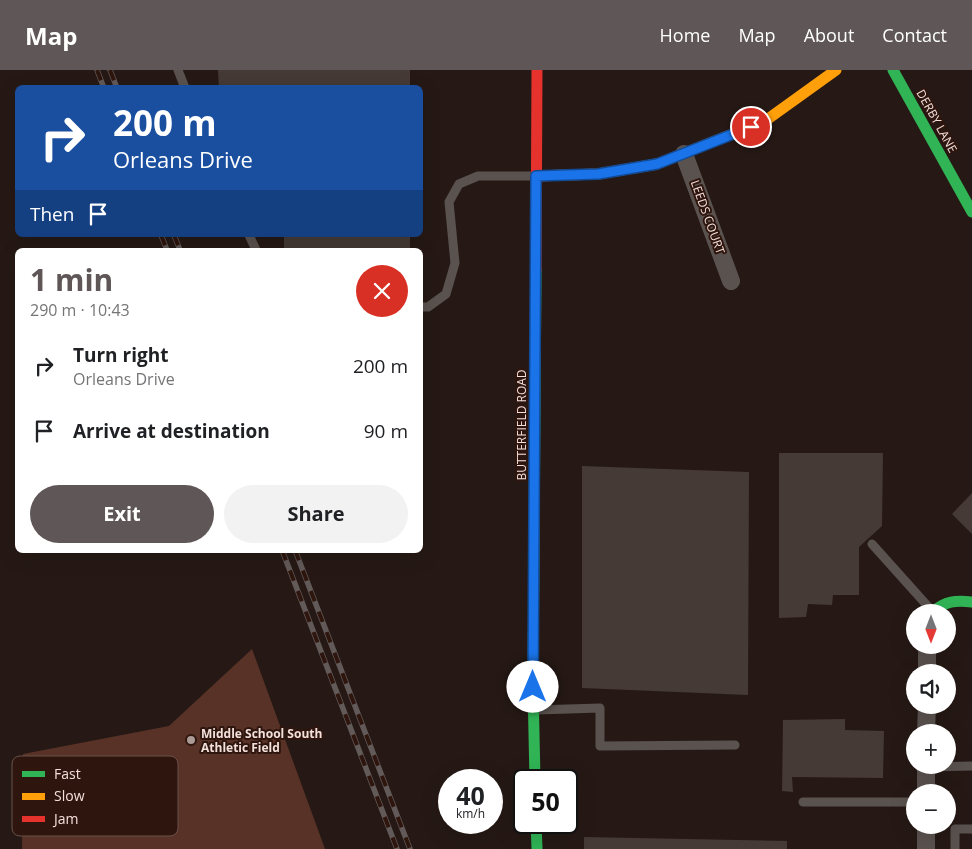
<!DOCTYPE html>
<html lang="en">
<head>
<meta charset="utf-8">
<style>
  :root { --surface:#fff; --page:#f2f2f2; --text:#202124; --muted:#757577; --accent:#5f5757 }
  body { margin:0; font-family:"Open Sans",sans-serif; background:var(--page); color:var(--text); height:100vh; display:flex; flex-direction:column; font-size:19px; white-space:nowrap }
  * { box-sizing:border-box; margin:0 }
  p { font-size:16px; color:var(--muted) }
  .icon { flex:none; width:28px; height:28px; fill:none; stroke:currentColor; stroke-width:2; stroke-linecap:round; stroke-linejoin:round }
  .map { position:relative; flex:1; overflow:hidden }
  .sheet { position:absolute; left:15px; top:178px; width:408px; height:305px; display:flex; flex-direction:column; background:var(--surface); border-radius:8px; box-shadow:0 5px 20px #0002 }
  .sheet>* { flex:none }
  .hud { position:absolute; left:15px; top:15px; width:408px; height:152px; border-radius:8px; box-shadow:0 5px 20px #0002; background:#1a4fa0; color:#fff; overflow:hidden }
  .needle { width:32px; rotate:180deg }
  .fabs { position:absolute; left:906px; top:534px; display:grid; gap:10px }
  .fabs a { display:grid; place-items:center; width:50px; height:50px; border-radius:50%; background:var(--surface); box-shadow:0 5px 20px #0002; font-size:25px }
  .speed { position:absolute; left:438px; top:699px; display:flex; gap:10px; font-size:25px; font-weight:700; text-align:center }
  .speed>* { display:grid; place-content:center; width:65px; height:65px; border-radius:50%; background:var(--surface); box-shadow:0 5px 20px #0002; line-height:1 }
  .speed small { font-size:12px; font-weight:400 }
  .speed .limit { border:2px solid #111; border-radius:8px; background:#fff; color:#111 }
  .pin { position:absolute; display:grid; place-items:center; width:42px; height:42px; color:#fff; margin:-21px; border:2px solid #fff; border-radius:50%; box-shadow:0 1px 5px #0007 }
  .me { position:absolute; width:55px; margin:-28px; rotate:0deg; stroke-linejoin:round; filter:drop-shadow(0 0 4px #0008) }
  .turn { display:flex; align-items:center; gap:18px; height:105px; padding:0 15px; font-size:22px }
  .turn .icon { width:65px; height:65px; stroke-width:2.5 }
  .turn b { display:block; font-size:35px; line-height:42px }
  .then { display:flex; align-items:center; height:48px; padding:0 15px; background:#0003; gap:10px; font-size:19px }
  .round { display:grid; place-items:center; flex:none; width:52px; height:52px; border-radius:26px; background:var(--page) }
  .headline { display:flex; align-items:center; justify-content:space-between; height:85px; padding:0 15px }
  h1 { font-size:30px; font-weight:700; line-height:38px; color:var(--accent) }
  .cta { display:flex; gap:10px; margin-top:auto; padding:10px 15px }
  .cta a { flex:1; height:58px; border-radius:30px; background:var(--accent); color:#fff; font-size:20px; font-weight:700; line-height:58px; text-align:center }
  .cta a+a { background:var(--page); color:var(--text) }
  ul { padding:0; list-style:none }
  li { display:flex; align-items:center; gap:15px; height:65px; padding:0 15px }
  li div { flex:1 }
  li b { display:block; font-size:19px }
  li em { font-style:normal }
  header { display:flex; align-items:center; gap:30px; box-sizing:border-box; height:70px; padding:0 25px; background:var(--accent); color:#fff }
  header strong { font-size:24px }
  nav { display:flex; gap:28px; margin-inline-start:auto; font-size:18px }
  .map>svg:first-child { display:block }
  .green { fill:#593227 }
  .building { fill:#453a35 }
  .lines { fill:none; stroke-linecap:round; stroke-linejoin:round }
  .lane { stroke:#5a524f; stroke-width:9 }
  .street { stroke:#5a524f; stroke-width:18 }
  .fast { stroke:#30b455; stroke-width:11 }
  .slow { stroke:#ff9f0a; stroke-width:11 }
  .jam { stroke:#e5322d; stroke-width:11 }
  .rail-casing { stroke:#625a58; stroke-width:5.5 }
  .rail { stroke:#2e150d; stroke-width:4; stroke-dasharray:11; stroke-linecap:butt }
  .route-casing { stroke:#114b97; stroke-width:12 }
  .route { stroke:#1a73e8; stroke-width:9 }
  .poi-dot { fill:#ab9a96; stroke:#2e150d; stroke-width:2 }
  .labels { text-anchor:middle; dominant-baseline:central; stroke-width:4; stroke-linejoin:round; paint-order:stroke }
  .street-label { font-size:12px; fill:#f3e0db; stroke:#2e150d }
  .poi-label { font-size:12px; font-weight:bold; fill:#f3e0db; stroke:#2e150d; text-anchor:start }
  .key { fill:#2e150d; stroke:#69524b; stroke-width:1 }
  .key-label { font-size:14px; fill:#f3e0db }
</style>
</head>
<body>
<header>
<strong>Map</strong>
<nav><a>Home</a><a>Map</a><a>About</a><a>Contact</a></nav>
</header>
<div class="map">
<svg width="972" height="779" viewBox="0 0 972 779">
  <rect width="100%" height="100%" fill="#261915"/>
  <!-- green -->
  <path class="green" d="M 252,579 L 325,779 L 22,779 L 23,684 L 169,656 Z"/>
  <!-- building -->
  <path class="building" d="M 218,0 L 410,0 L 410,18 L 219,18 Z
    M 284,165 L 410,165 L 410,180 L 284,180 Z
    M 779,383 L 883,383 L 882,456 L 859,477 L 859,525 L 833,525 L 832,535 L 808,534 L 806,547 L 779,548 Z
    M 582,396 L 749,402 L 748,625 L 582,618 Z
    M 972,423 L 972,464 L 952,444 Z
    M 845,649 L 845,660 L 884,661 L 883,708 L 792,707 L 793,722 L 782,721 L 783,650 Z
    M 584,767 L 787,771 L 787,779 L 584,779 Z"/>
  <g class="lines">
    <!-- lane -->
    <path class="lane" d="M 178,0 L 185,18
      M 249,165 L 256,180
      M 420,237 L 428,237 L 446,224 L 455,193 L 449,132 L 459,114 L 478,106 L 536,106
      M 872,474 L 933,542
      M 536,640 L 600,638 L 600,676 L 735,675
      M 926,697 L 972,696
      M 803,732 L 915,732
      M 955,779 L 955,759 L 972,759"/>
    <!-- street -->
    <path class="street" d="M 684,84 L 731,211
      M 927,602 L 927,575
      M 926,662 L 927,635
      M 926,722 L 926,695
      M 926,779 L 926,755"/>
    <!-- fast -->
    <path class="fast" d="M 893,0 L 972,142
      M 933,542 C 945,531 956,530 972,532
      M 535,710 L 533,617 L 536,200
      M 536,752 L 537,779"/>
    <!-- slow -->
    <path class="slow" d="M 536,106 L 598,104 L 657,94 L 765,51 L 836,0"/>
    <!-- jam -->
    <path class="jam" d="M 536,200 L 537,0"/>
    <!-- rail casing -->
    <g class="rail-casing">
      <path id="rail" d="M 97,0 L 104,18
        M 110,0 L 117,18
        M 161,165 L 167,180
        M 174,165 L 180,180
        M 282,480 L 397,779
        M 295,480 L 410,779"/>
    </g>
    <!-- rail -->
    <use href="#rail" class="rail"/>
  </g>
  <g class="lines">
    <!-- route casing -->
    <g class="route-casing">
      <path id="route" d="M 533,617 L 536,106 L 598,104 L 657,94 L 751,57"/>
    </g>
    <!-- route -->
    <use href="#route" class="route"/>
  </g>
  <!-- markers -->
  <circle class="poi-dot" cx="191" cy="670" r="5"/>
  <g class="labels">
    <!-- street labels -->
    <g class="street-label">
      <text transform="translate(937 51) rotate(61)">DERBY LANE</text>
      <text transform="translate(708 147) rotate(70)">LEEDS COURT</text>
      <text transform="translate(521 355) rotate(-90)">BUTTERFIELD ROAD</text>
    </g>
    <!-- poi labels -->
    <g class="poi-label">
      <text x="201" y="663">Middle School South<tspan x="201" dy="14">Athletic Field</tspan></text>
    </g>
  </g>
  <!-- legend -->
  <rect x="12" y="686" width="166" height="80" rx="8" class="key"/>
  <rect x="22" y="701" width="23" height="6" fill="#30b455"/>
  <rect x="22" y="723" width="23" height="7" fill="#ff9f0a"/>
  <rect x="22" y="746" width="23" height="6" fill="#e5322d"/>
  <g class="key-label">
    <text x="54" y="709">Fast</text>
    <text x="54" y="731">Slow</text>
    <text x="54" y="754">Jam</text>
  </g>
</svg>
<div class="fabs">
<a><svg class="needle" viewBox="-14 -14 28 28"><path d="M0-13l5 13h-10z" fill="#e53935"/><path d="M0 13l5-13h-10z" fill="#757577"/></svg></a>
<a><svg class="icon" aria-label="sound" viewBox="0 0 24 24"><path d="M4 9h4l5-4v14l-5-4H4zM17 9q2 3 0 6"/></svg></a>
<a>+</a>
<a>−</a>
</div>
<div class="speed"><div>40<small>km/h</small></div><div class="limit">50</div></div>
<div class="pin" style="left:751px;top:57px;background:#d93025"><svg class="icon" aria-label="arrive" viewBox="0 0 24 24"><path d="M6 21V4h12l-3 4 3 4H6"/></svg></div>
<svg class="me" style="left:533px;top:617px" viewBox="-20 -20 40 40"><circle r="19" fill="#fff"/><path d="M0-13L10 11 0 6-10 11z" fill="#1a73e8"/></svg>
<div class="hud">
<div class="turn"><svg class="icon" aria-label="right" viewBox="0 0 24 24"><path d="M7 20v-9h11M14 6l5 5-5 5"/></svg><div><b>200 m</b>Orleans Drive</div></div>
<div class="then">Then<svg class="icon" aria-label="arrive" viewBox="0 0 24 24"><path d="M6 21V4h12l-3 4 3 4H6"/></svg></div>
</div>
<section class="sheet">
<div class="headline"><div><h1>1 min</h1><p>290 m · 10:43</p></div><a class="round" style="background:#d93025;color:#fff"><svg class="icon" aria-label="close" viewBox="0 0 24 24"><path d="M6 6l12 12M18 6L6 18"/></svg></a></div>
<ul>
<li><svg class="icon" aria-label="right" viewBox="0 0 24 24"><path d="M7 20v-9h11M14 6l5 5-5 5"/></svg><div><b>Turn right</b><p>Orleans Drive</p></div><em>200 m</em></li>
<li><svg class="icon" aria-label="arrive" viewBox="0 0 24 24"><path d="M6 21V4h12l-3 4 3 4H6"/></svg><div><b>Arrive at destination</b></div><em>90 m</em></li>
</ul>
<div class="cta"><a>Exit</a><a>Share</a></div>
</section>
</div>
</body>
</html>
